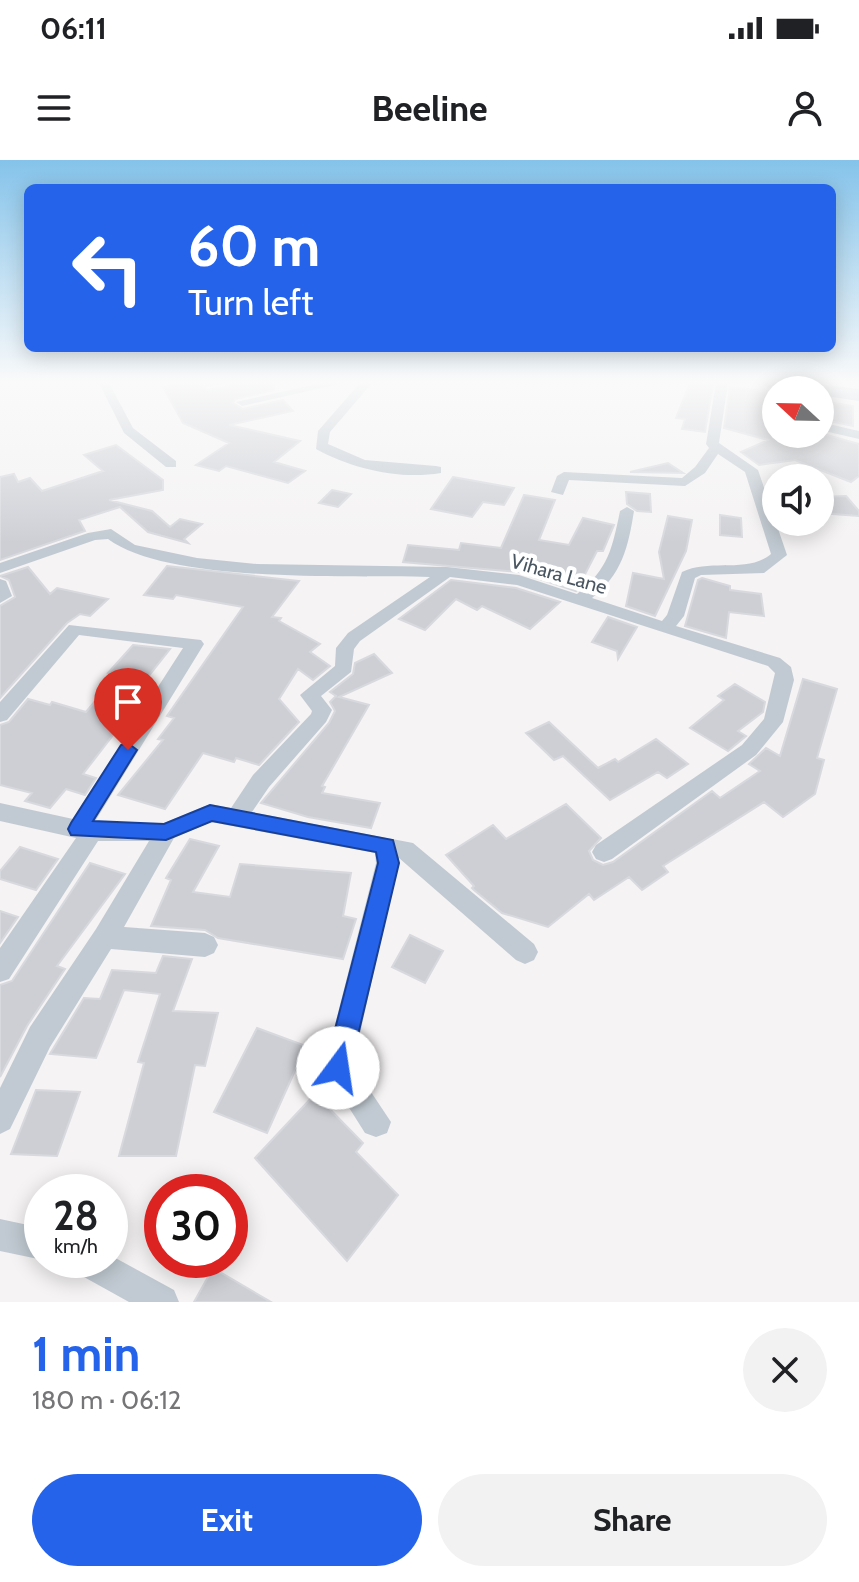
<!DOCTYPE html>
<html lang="en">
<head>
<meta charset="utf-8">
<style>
  :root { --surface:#fff; --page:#f2f2f2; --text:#202124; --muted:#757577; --accent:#2563eb }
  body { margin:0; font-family:Cabin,sans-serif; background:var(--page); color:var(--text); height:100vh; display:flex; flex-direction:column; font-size:30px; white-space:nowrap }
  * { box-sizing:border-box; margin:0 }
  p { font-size:26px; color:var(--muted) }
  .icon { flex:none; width:44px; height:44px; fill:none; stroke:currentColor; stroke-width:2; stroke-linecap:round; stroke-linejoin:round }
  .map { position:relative; height:1142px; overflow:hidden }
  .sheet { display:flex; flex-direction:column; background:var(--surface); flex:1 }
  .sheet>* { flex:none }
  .guide { position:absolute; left:24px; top:24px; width:812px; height:168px; border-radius:12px; box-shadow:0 4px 20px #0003; background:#2563eb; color:#fff; overflow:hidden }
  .needle { width:52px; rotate:292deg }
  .buttons { position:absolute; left:762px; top:216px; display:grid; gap:16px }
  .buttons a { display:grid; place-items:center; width:72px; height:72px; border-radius:50%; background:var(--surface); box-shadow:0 4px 20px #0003; font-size:40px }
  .speed { position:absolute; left:24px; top:1014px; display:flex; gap:16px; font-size:40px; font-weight:700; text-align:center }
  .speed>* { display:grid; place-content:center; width:104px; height:104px; border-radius:50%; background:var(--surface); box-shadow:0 4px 20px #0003; line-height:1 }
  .speed small { font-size:20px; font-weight:400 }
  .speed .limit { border:12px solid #d22; background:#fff; color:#111 }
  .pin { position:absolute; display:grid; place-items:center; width:68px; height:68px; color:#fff; margin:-82px -34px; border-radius:50% 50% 50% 0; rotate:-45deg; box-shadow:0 0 8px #0007 }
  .pin .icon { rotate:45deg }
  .me { position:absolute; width:88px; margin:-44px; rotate:14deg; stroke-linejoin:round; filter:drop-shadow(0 0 6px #0008) }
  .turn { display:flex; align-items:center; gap:28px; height:168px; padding:0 32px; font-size:36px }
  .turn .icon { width:104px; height:104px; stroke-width:2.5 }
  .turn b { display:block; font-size:56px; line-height:68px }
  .round { display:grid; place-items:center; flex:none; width:84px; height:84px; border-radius:42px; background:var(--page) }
  .summary { display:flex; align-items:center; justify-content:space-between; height:136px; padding:0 32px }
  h1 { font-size:48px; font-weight:700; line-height:60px; color:var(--accent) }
  .cta { display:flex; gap:16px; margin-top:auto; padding:16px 32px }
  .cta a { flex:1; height:92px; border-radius:48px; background:var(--accent); color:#fff; font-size:32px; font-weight:700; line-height:92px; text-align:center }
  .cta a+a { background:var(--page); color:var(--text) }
  .status { display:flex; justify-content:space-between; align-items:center; height:56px; padding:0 40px; background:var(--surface); direction:ltr }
  .status svg { height:22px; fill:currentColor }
  header { display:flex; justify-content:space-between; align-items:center; height:104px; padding:0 32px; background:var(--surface); font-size:36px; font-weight:700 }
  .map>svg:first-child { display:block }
  .building { fill:#cdcfd5; stroke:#d7d9de; stroke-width:2 }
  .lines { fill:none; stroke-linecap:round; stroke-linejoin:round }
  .minor { fill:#c1cad2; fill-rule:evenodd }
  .primary { fill:#b3c2d1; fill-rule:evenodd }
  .route { fill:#2563eb; stroke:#184099; stroke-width:2 }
  .labels { text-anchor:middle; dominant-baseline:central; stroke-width:8; stroke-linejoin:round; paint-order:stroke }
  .far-street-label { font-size:20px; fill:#4a5661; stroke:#fff }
</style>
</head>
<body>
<div class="status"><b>06:11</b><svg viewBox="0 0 49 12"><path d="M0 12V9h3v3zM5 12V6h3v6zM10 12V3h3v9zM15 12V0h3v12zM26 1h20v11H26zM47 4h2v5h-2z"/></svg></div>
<header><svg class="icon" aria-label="menu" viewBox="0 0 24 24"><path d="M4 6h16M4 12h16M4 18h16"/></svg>Beeline<svg class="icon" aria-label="person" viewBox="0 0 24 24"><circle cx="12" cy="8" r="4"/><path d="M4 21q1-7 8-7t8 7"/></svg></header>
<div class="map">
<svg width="859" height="1142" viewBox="0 0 859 1142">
  <rect width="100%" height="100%" fill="#f5f3f3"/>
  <!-- building -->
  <path class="building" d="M 185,223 L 202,223 L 206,230 L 229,226 L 231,223 L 274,223 L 274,230 L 235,239 L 233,243 L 243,249 L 283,240 L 293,251 L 229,265 L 300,281 L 274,302 L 305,311 L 288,323 L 226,306 L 219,311 L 196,305 L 229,283 L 183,263 L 163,227 Z
    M 690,223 L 713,224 L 705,272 L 682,269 L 685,259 L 676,258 Z
    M 730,227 L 776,232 L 776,249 L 768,253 L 769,261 L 776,263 L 776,276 L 820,273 L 859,284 L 859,316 L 851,322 L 795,300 L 759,305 L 741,292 L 768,280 L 724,268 Z
    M 820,241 L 853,246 L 853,266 L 820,259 Z
    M 116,285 L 163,320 L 163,330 L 109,340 L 152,351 L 170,367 L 180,359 L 202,364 L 184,379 L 188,383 L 148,372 L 120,347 L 79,360 L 85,371 L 0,400 L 0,317 L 14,314 L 18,322 L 30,318 L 42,331 L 103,311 L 84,295 Z
    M 668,303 L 683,313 L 630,312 Z
    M 453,317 L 514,328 L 504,345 L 483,342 L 472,357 L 431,349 Z
    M 332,330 L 351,334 L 338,347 L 319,343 Z
    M 626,332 L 650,334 L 651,352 L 637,351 L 627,344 Z
    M 524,335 L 555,340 L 539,380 L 569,385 L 583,358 L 614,365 L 603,391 L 597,391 L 583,418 L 588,420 L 576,431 L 519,412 L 403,402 L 408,385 L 459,390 L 461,383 L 501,388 Z
    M 846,336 L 859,351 L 859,356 L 820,353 L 820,337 Z
    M 720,355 L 741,358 L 742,377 L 720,375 Z
    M 668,356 L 692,360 L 686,391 L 655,456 L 626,446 L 633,413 L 664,419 L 659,392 Z
    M 167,406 L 299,421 L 272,457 L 281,458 L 279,461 L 320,484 L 310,492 L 330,506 L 313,520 L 298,509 L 279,539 L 299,562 L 259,605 L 236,598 L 234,602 L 203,593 L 165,649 L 118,635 L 163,580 L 158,579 L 174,558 L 167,556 L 243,447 L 176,435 L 173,439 L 144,435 Z
    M 28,407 L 50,434 L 57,428 L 108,439 L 90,456 L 80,454 L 67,463 L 0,538 L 0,446 L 15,437 L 9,420 L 0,416 Z
    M 702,418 L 730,426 L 730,430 L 761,434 L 764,456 L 729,452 L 726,478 L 685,466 L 698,420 Z
    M 451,420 L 516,428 L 560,442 L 530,469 L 482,446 L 477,450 L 456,439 L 425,470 L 399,459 Z
    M 608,457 L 637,467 L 618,499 L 617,491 L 592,482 Z
    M 133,485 L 170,489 L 129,541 L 133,542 L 112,569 L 117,570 L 83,614 L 96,618 L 85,635 L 66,629 L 50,648 L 25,641 L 32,633 L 0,625 L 0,565 L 9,562 L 28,539 L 50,545 L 52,542 L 86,552 L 117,515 L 108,513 Z
    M 374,494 L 392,513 L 339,537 L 369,545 L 322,626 L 325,627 L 322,633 L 380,643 L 371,668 L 308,657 L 261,643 L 329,563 L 335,551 L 330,542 L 336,536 L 330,532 L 353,514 L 355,503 Z
    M 803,519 L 837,529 L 817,598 L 824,600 L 815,634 L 783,657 L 764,642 L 663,706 L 668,712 L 642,730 L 629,717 L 594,740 L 589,734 L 548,767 L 502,753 L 474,730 L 472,728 L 474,726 L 446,695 L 493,665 L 506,679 L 566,644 L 601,678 L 589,691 L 593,700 L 603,705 L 613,702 L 712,631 L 720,638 L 760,611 L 749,604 L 766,588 L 780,596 Z
    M 735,524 L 765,542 L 763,552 L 738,571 L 746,576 L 728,591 L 690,568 L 724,540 L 718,536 Z
    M 549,562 L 598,608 L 615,599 L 618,602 L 656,579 L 688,604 L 667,618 L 658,612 L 610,640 L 563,596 L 554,600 L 526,573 Z
    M 190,679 L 219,686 L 193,732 L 230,737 L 240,704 L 351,713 L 343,756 L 356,759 L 343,799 L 218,778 L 205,770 L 151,766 L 171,720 L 166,718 Z
    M 20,687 L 58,699 L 36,730 L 0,719 L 0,711 Z
    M 90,703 L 125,714 L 57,806 L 65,809 L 27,866 L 0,917 L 0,825 L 12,821 Z
    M 0,751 L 18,757 L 0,783 Z
    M 410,775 L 443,791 L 425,823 L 392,807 Z
    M 163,796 L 192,799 L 173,851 L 218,853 L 205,906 L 195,905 L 176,996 L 119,996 L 144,903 L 138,902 L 160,834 L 124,830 L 96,898 L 50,894 L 84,838 L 100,839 L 112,810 L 156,813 Z
    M 257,868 L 306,886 L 267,973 L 214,952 Z
    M 36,930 L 80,932 L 57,996 L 11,994 Z
    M 315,934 L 363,983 L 356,992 L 398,1035 L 347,1101 L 255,998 Z
    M 213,1108 L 271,1142 L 194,1142 Z"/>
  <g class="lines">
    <!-- minor -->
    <path class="minor" d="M 99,223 L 109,223 L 133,268 L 176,301 L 176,307 L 166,307 L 124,273 Z
      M 205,223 L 228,223 L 205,227 Z
      M 322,223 L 344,223 L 242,246 L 236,242 Z
      M 360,223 L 372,223 L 330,272 L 328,284 L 365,300 L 436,306 L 441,307 L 441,313 C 400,320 352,309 316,289 L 318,271 Z
      M 716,223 L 728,223 L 719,283 L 758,310 L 787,395 L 764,413 L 701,415 L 695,418 L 684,456 L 676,466 L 780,498 L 791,507 L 794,520 L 783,562 L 756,595 L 612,699 L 604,702 L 596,699 L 592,692 L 596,685 L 742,585 L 764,559 L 775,513 L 768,506 L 517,425 L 450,417 L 360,481 L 354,489 L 351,512 L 321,536 L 332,550 L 326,562 L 269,627 L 252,652 L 413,683 L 534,784 L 538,792 L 534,800 L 525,804 L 516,800 L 399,698 L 353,905 L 391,962 L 387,973 L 376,977 L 365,973 L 324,908 L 376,703 L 375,693 L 211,662 L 174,678 L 124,767 L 205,773 L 214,777 L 218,785 L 214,793 L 205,797 L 111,789 L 50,887 L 10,969 L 0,974 L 0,928 L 30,867 L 96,769 L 149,681 L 98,681 L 9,819 L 0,822 L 0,788 L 76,678 L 0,661 L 0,643 L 73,659 L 183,488 L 79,475 L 7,560 L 0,562 L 0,542 L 69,465 L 201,480 L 204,484 L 94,663 L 164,663 L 210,644 L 231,648 L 253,615 L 311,554 L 312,551 L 300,535 L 335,506 L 336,488 L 348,473 L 430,417 C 351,415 169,424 108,379 L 95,380 L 0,413 L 0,403 L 88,373 L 111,369 L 135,385 L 197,398 L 257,404 L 447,407 L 519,415 L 577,434 C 609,408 612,389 620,351 L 627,347 L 634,351 C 628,388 622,414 592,438 L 662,461 L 667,455 L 682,412 C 710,398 747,414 771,394 L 745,312 L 718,294 L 705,313 L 685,326 L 569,320 L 563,335 L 551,332 L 557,316 L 564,312 L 682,318 L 695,307 L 709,288 L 706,284 Z
      M 776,252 L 776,260 L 771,259 L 771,253 Z
      M 820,262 L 859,271 L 859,279 L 820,270 Z
      M 0,419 L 6,421 L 12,436 L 0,443 Z
      M 0,1059 L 42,1068 L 43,1100 L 0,1091 Z
      M 110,1095 L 174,1130 L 179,1142 L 129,1142 L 75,1112 L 70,1100 L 110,1100 Z"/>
    <!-- primary -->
    <path class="primary" d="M 764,223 L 810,223 L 859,229 L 859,241 L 820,235 L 820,230 L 784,230 L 767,227 Z"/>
  </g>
  <!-- sky -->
  <linearGradient id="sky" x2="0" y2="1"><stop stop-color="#85c3ea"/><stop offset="0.58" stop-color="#fafafa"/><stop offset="1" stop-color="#fafafa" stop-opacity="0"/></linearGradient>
  <rect width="859" height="383" fill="url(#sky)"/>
  <!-- route -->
  <path class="route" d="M 128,583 L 137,590 L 93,661 L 164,664 L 210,645 L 393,680 L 399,703 L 348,917 L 338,921 L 329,917 L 325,908 L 378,703 L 376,692 L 212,661 L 166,680 L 71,675 L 68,669 L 71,663 L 121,585 Z"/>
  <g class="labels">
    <!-- far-street labels -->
    <g class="far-street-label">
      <text transform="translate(559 414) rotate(16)">Vihara Lane</text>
    </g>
  </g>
</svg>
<div class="buttons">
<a><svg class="needle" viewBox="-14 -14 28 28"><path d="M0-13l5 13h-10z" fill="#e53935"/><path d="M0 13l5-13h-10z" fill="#757577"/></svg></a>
<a><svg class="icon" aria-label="sound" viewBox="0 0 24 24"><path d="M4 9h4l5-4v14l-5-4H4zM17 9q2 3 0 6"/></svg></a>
</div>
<div class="speed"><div>28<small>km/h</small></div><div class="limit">30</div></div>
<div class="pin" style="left:128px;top:590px;background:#d93025"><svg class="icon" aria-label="arrive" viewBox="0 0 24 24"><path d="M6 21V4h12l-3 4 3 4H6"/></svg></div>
<svg class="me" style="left:338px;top:908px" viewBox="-20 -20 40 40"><circle r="19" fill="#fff"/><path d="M0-13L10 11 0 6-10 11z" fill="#2563eb"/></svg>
<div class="guide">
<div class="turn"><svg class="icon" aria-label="left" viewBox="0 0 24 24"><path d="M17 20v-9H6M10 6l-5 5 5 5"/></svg><div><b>60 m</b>Turn left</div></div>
</div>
</div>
<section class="sheet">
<div class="summary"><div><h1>1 min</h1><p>180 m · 06:12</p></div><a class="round"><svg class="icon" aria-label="close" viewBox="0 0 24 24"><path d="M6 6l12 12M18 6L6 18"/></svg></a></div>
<div class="cta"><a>Exit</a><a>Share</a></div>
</section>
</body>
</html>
